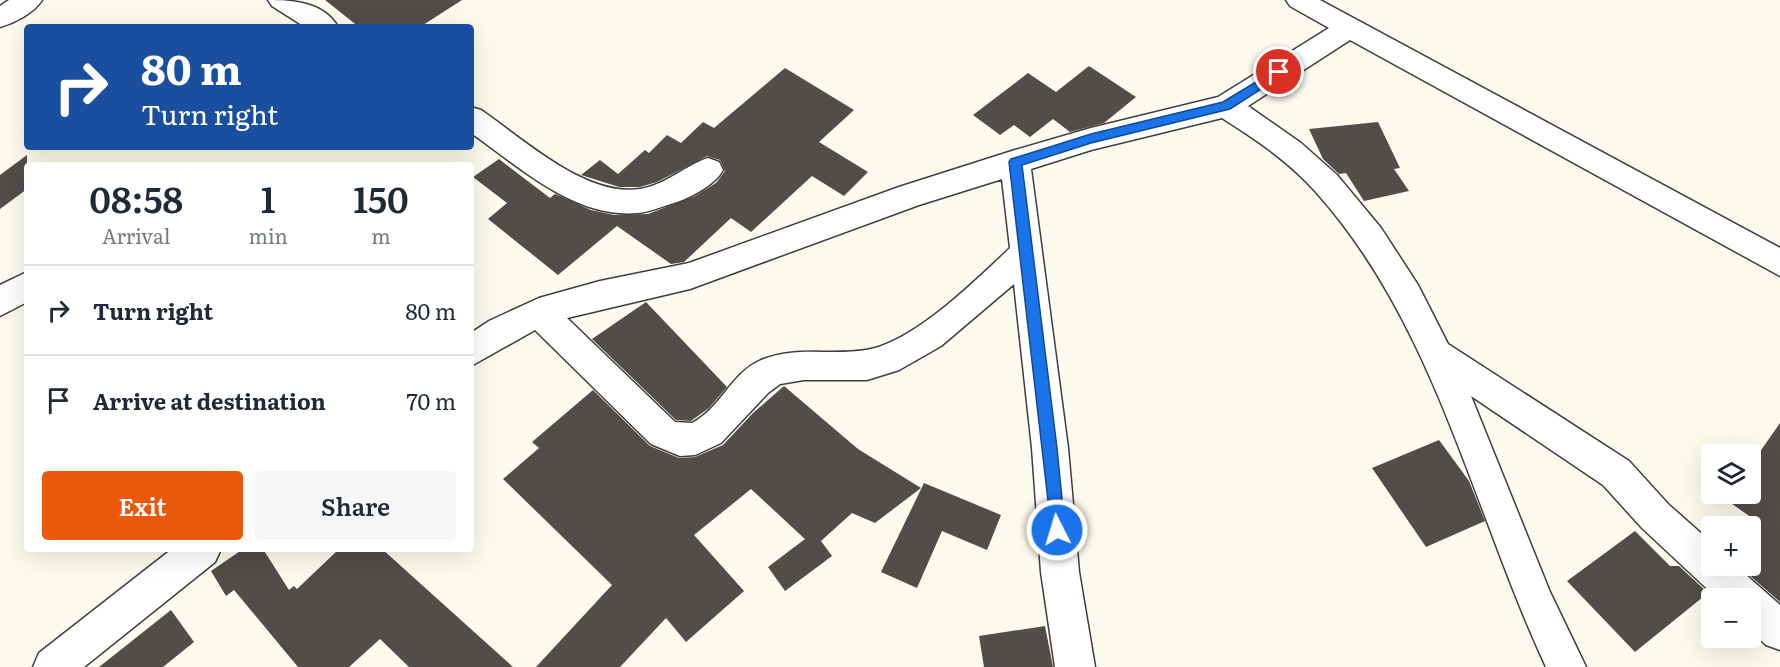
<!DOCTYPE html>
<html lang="en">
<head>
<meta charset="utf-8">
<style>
  :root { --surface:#fff; --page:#f6f6f7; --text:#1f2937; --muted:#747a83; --line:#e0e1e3; --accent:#ea580c }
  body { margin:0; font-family:Literata,serif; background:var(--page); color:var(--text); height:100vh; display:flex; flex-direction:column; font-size:22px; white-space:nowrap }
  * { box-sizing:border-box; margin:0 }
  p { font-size:20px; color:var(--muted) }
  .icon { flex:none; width:33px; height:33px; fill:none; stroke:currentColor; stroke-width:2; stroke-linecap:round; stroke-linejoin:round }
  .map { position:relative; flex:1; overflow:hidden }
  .drawer { position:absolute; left:24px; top:162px; width:450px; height:390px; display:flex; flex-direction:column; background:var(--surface); border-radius:6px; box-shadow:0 6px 24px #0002 }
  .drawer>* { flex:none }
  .guide { position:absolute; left:24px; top:24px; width:450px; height:126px; border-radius:6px; box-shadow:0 6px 24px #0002; background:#1a4fa0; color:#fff; overflow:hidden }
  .tools { position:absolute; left:1701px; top:444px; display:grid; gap:12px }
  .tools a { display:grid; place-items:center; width:60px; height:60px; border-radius:6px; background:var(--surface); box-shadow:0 6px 24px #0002; font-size:30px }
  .pin { position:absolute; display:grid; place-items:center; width:51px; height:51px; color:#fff; margin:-26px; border:3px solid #fff; border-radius:50%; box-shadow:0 2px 6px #0007 }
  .me { position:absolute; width:66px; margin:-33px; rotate:355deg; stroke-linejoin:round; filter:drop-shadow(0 0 4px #0008) }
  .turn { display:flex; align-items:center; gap:21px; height:126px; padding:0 18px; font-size:27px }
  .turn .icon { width:78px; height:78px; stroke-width:2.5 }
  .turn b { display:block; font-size:42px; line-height:51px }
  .eta { display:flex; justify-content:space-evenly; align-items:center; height:102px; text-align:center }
  .eta b { font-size:36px; font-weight:600; line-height:42px }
  .button { display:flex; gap:12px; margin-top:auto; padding:12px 18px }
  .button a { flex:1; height:69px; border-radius:6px; background:var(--accent); color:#fff; font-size:24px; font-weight:600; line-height:69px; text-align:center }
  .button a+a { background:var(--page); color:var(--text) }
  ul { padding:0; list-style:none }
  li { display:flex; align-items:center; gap:18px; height:90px; padding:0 18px; border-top:2px solid var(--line) }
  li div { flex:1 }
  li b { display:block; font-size:22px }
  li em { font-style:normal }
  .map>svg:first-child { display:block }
  .building { fill:#524d49 }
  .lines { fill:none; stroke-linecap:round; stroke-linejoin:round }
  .minor-casing { stroke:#3e3e3e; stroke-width:3 }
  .minor { fill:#fff; fill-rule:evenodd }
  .route { fill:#1a73e8; stroke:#114b97; stroke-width:1.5 }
</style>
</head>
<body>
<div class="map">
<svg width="1780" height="667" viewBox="0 0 1780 667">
  <rect width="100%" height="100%" fill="#fcfaec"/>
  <!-- building -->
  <path class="building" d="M 325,0 L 462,0 L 420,27 L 359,27 Z
    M 1089,66 L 1136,97 L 1104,123 L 1070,132 L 1053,119 L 1030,137 L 1014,125 L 1000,135 L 973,115 L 1028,73 L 1056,92 Z
    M 785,68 L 854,110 L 819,142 L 868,172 L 844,196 L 812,176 L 751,232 L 731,218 L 684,262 L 671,264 L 617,226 L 558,275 L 488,219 L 507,203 L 473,177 L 499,159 L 550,198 L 555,194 L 591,210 L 614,215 L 648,214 L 695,196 L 716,183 L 725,171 L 720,160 L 707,156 L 657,182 L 640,187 L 619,187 L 581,175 L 600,160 L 618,174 L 645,150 L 649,153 L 667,135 L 681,143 L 703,122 L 714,128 Z
    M 1378,122 L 1400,168 L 1394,169 L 1409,191 L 1364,201 L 1346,173 L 1339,174 L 1323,159 L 1309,129 Z
    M 27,155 L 27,189 L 0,209 L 0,175 Z
    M 646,302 L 727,387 L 709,408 L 691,421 L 676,420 L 592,339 Z
    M 784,386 L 858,449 L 921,488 L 875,523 L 852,513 L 821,541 L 832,556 L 785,591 L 768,567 L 805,539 L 751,489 L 694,535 L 744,591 L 686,642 L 666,618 L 620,667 L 536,667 L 612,585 L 503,479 L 539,448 L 532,442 L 593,390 L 650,446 L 679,458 L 695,457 L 723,445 L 753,413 Z
    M 1780,423 L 1780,602 L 1739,566 L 1750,566 L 1750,526 L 1746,526 L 1752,518 L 1718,494 L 1750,494 L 1750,466 Z
    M 1439,440 L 1469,481 L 1485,521 L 1426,547 L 1372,468 Z
    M 924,483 L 1001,515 L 987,550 L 942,531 L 917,588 L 881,572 Z
    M 1635,531 L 1670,566 L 1679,566 L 1708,593 L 1635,652 L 1567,581 Z
    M 243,549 L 263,549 L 289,590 L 294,586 L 297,589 L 339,549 L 382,549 L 513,667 L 409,667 L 380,639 L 349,667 L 298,667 L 234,590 L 226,596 L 211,571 Z
    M 171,610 L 194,642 L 163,667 L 99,667 Z
    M 1045,626 L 1053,667 L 984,667 L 979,636 Z"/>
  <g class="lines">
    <!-- minor casing -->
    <g class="minor-casing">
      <path id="minor" d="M 9,0 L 42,0 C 34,13 14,23 0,27 L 0,6 Z
        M 268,0 C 293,0 324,2 338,27 L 305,27 L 272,6 Z
        M 1286,0 L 1320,0 L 1780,248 L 1780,276 L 1350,40 L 1248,106 L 1301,143 L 1337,175 L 1381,228 L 1418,285 L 1448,344 L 1629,461 L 1668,504 L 1712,543 L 1712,566 L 1736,566 L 1780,605 L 1780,650 L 1766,645 L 1750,630 L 1750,598 L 1717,598 L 1642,528 L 1603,485 L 1471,396 L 1550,592 L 1586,667 L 1546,667 C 1472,508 1435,324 1315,191 C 1288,161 1255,139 1222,118 L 1091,150 L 1031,169 L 1068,448 L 1079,572 L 1095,667 L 1055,667 L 1041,572 L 1032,448 L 1014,284 L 941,346 L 899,370 L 867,380 L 804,380 L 780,384 L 768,393 L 721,443 L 695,455 L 680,456 L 651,444 L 535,330 L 471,366 L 471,333 L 489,321 L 539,298 L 600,281 L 689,263 L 899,187 L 1015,150 L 1091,128 L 1218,97 L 1329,28 L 1290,6 ZM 1002,179 L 1010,248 C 976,280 913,343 866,350 C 829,356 795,345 759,361 C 731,374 720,409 692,423 L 675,422 L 567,318 L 690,289 L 919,205 Z
        M 471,107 L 481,110 C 525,140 585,197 640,189 C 666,185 684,166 708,158 L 719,162 L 723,170 C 715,185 690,198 674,203 C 663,206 650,212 638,213 C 574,219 520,167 471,133 Z
        M 27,272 L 27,302 L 0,316 L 0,285 Z
        M 172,549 L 221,549 L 215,562 L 84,667 L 33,667 L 39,653 Z"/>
    </g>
    <!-- minor -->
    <use href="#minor" class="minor"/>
  </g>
  <!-- route -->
  <path class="route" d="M 1279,68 L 1283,69 L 1283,75 L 1230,109 L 1091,143 L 1022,165 L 1057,448 L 1065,530 L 1062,535 L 1057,538 L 1052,535 L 1009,162 L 1011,159 L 1091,134 L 1223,102 Z"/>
</svg>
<div class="tools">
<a><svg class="icon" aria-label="layers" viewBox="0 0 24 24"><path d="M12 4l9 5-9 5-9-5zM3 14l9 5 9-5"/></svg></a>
<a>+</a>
<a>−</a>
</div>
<div class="pin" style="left:1279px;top:72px;background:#d93025"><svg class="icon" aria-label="arrive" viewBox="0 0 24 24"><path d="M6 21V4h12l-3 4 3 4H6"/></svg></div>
<svg class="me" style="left:1057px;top:530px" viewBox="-20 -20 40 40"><circle r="17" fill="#1a73e8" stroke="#fff" stroke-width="3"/><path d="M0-11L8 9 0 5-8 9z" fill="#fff"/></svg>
<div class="guide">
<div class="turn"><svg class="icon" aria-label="right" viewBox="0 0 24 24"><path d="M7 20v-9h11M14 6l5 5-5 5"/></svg><div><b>80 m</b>Turn right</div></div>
</div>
<section class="drawer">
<div class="eta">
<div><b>08:58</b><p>Arrival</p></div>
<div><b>1</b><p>min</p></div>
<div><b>150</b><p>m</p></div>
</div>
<ul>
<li><svg class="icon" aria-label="right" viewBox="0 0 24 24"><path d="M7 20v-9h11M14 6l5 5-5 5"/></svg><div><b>Turn right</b></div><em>80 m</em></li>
<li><svg class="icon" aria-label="arrive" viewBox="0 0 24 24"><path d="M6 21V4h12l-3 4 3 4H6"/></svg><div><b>Arrive at destination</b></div><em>70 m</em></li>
</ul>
<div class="button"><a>Exit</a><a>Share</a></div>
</section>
</div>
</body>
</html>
